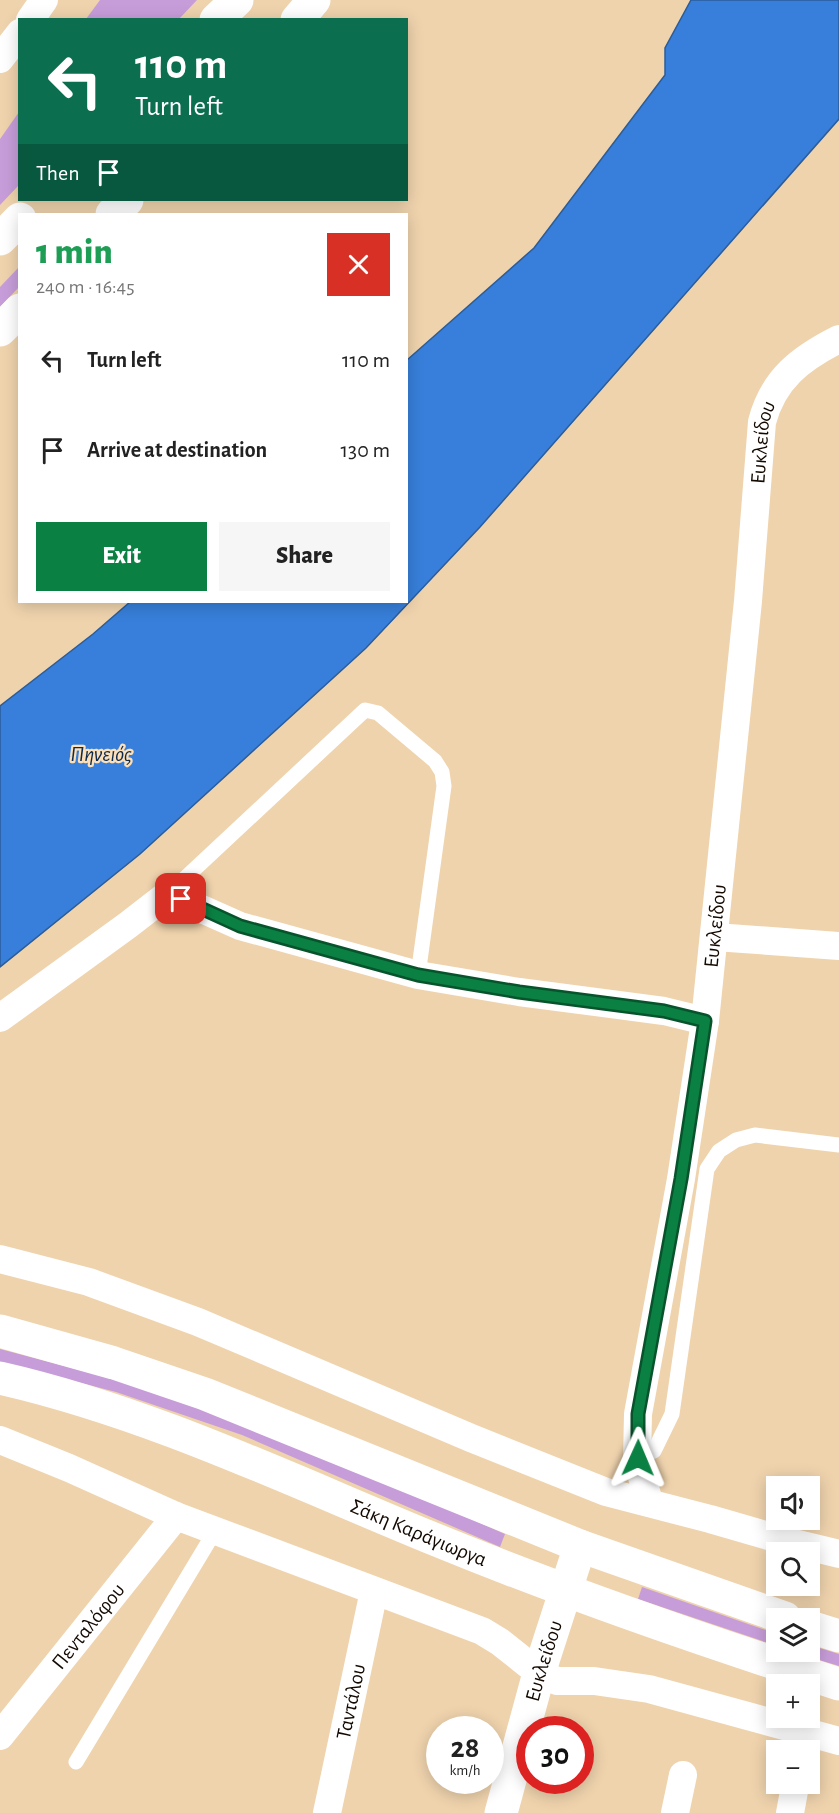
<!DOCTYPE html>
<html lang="en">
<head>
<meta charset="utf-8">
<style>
  :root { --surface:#fff; --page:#f6f6f6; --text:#222; --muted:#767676; --accent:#0b8043 }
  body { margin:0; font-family:"Alegreya Sans",sans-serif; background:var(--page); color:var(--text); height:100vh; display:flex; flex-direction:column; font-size:22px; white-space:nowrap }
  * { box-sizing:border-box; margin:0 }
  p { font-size:20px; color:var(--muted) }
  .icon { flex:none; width:33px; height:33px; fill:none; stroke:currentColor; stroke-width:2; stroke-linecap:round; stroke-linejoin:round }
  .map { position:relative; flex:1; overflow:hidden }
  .drawer { position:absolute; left:18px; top:213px; width:390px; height:390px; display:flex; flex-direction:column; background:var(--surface); border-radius:0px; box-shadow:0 3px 15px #0003 }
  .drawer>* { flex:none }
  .banner { position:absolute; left:18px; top:18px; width:390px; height:183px; border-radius:0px; box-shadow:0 3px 15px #0003; background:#0b6e4f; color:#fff; overflow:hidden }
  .buttons { position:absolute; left:766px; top:1476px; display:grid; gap:12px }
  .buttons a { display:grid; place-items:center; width:54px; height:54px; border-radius:0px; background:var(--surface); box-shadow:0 3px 15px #0003; font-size:30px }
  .speed { position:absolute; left:426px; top:1716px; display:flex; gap:12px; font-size:30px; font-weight:700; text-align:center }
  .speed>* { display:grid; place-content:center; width:78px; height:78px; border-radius:50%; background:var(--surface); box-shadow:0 3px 15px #0003; line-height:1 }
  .speed small { font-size:15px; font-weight:400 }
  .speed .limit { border:9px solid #d22; background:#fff; color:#111 }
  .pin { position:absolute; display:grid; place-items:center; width:51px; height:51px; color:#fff; margin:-26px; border-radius:12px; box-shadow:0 3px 9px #0006 }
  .me { position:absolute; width:66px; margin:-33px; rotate:1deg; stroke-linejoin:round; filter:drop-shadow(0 0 4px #0008) }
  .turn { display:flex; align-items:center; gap:21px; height:126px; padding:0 18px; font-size:27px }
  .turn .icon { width:78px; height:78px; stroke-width:2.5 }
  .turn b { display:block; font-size:42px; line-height:51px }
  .then { display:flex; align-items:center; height:57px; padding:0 18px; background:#0003; gap:12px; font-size:22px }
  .round { display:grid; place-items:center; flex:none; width:63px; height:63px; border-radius:0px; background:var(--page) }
  .headline { display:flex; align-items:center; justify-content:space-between; height:102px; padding:0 18px }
  h1 { font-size:36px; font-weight:800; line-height:45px; color:#1e9e55 }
  .button { display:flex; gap:12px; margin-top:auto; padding:12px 18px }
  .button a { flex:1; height:69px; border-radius:0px; background:var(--accent); color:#fff; font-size:24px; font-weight:800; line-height:69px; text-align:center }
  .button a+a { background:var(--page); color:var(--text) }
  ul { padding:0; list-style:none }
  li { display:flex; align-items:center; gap:18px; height:90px; padding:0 18px }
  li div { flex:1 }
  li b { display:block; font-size:22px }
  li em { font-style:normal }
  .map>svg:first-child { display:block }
  .green { fill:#c79dd9 }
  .water { fill:#377fda; stroke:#2c5c99; stroke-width:1.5 }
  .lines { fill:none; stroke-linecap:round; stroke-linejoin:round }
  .service { stroke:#fff; stroke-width:15 }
  .minor { stroke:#fff; stroke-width:28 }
  .tertiary { stroke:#fff; stroke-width:33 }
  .primary { stroke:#fff; stroke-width:33 }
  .route-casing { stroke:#07532c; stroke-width:15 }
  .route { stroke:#0b8043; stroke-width:10 }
  .labels { text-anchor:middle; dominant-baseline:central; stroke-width:4.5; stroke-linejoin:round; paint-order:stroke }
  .street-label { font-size:21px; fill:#130901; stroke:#fce0b9 }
  .water-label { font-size:22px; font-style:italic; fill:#0d2a4d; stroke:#fce0b9 }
</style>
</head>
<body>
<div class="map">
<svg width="839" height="1813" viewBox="0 0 839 1813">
  <rect width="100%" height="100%" fill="#efd3ad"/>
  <!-- green -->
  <path class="green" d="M 100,0 L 197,0 L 179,19 L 86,19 Z
    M 19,112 L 19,185 L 0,205 L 0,139 Z
    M 19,267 L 19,287 L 0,307 L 0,287 Z
    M 0,1349 L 151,1389 L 405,1490 L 505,1534 L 500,1547 L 242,1435 L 116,1392 L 0,1362 Z
    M 642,1587 L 777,1634 L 777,1646 L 638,1599 Z
    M 810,1645 L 839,1654 L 839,1666 L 793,1652 L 810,1652 Z"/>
  <!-- water -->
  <path class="water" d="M 691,0 L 839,0 L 839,119 L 480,527 L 366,648 L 140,854 L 0,967 L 0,706 L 93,634 L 130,602 L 406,602 L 407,360 L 534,248 L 665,75 L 665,48 Z"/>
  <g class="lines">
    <!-- service -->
    <path class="service" d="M 168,894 L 365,710 L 378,713 L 435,761 L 442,772 L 444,786 L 418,975
      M 637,1459 L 654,1451 L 672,1414 L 707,1169 L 719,1151 L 736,1140 L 755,1135 L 839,1145
      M 76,1762 L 215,1531"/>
    <!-- minor -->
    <g class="minor">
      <path d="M 30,20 L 44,0"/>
      <path d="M 0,59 L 20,33"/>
      <path d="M 715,937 L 839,946"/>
      <path d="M 0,1018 L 128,925 L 168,894 L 240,926 L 418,975 L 519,992 L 664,1011 L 705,1021"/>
      <path d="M 0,1259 L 89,1282 L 198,1322 L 471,1438 L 606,1492 L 710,1519 L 786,1541 L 839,1554"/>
      <path d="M 0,1440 L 69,1468 L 176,1516 L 482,1631 L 500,1642 L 539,1673 L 557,1681 L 594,1681 L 649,1689 L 839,1741"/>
      <path id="s1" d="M 649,1502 L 637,1459 L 638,1414 L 681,1179 L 705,1021 L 748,601 L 762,422 C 773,379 801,358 839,339"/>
      <path id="s2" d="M 0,1736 L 176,1516"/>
      <path id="s3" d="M 327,1813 L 374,1591"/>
      <path d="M 675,1813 L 683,1775"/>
      <path d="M 790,1813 L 795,1786"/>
    </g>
    <!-- tertiary -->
    <path class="tertiary" id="s4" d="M 501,1813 L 539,1673 L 580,1546"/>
    <!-- primary -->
    <g class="primary">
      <path d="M 216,20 L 237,0"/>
      <path d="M 297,20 L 314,0"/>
      <path d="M 112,214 L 127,200"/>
      <path d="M 0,239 L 20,219"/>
      <path d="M 0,330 L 20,310"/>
      <path d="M 0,1331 L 114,1363 L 205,1394 L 580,1546 L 785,1618"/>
      <path id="s5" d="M 0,1378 C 149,1412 288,1479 429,1537 C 563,1592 701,1640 839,1684"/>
      <path d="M 810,1627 L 839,1636"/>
    </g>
  </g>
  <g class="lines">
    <!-- route casing -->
    <g class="route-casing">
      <path id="route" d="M 181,899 L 240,926 L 418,975 L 519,992 L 664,1011 L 705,1021 L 681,1179 L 638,1414 L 638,1458"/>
    </g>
    <!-- route -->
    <use href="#route" class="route"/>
  </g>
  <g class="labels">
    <!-- street labels -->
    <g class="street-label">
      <text stroke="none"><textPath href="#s1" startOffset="1070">Ευκλείδου</textPath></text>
      <text stroke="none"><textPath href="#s1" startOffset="584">Ευκλείδου</textPath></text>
      <text stroke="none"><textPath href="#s5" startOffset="447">Σάκη Καράγιωργα</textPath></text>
      <text stroke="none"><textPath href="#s2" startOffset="141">Πενταλόφου</textPath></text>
      <text stroke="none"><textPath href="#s4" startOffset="158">Ευκλείδου</textPath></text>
      <text stroke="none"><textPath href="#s3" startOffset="114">Ταντάλου</textPath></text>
    </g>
    <!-- water labels -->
    <g class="water-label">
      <text x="101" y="754">Πηνειός</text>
    </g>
  </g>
</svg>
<div class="buttons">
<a><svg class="icon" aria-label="sound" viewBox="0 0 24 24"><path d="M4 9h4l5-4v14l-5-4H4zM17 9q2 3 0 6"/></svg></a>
<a><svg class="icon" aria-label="search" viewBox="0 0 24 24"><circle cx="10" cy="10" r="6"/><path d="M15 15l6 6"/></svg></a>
<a><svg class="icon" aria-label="layers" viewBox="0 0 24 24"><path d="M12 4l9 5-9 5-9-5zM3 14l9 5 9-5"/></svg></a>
<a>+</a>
<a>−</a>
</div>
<div class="speed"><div>28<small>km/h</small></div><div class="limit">30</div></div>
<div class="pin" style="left:181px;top:899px;background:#d93025"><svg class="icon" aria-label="arrive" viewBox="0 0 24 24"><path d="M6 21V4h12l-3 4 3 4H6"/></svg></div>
<svg class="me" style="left:638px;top:1458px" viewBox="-20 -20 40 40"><path d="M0-17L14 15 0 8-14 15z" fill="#0b8043" stroke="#fff" stroke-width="4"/></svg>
<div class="banner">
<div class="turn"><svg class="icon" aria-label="left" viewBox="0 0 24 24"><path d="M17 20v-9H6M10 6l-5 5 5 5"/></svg><div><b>110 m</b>Turn left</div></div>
<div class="then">Then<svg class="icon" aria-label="arrive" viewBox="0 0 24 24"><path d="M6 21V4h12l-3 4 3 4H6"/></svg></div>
</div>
<section class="drawer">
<div class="headline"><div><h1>1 min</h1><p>240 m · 16:45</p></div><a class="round" style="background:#d93025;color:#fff"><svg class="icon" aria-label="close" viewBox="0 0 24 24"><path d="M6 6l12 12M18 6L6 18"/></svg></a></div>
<ul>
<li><svg class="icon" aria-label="left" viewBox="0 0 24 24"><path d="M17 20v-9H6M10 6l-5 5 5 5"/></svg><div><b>Turn left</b></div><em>110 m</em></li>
<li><svg class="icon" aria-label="arrive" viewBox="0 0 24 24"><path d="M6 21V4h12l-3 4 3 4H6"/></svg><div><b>Arrive at destination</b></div><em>130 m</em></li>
</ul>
<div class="button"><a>Exit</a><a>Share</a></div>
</section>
</div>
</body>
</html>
